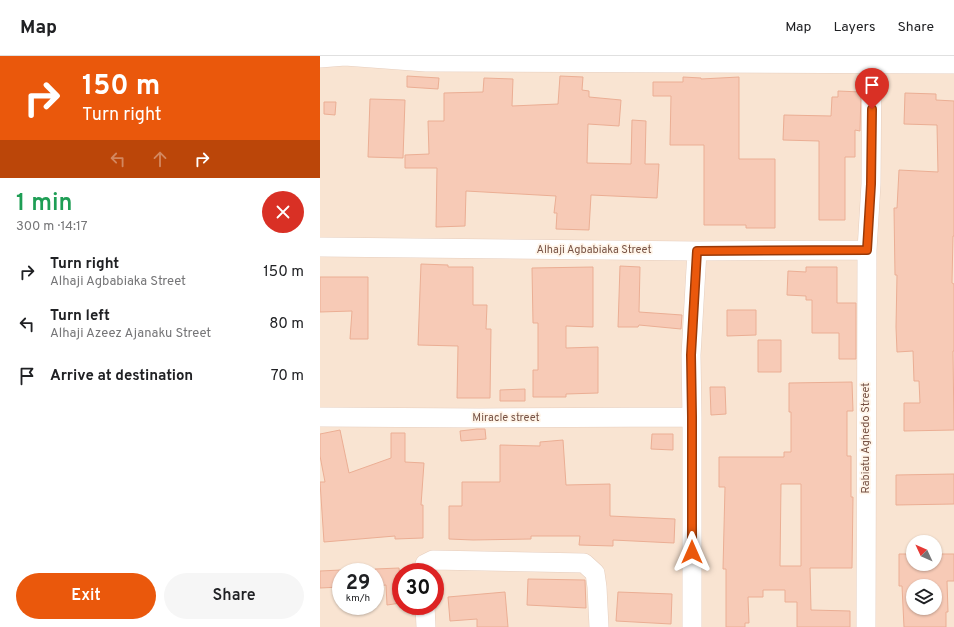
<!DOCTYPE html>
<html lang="en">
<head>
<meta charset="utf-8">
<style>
  :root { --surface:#fff; --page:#f6f6f6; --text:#202124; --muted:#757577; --line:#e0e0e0; --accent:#ea580c }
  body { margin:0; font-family:Overpass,sans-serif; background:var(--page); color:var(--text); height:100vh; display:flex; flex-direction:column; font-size:15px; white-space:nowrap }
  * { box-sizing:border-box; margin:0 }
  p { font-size:13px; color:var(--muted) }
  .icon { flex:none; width:22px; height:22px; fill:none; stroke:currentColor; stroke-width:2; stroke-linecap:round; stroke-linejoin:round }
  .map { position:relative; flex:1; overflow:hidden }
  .side { display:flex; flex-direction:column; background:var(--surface); width:320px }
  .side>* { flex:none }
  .banner { background:#ea580c; color:#fff; overflow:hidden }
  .needle { width:26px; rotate:314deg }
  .controls { position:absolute; left:586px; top:479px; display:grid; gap:8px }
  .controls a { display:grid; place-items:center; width:36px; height:36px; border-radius:50%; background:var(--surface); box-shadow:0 1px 3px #0004; font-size:20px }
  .speed { position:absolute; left:12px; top:507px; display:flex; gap:8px; font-size:20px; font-weight:700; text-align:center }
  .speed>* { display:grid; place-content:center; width:52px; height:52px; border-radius:50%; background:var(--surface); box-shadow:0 1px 3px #0004; line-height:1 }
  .speed small { font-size:10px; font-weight:400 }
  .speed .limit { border:6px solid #d22; background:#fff; color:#111 }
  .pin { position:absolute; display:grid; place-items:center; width:34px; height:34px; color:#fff; margin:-41px -17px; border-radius:50% 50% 50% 0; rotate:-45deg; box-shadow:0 0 4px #0007 }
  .pin .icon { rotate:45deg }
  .me { position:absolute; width:44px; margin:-22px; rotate:0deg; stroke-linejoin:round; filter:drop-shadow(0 0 3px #0008) }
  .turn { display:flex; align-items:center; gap:14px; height:84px; padding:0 16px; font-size:18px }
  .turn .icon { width:52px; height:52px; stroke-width:2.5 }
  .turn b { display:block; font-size:28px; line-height:34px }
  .lanes { display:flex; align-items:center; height:38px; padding:0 16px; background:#0003; justify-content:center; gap:20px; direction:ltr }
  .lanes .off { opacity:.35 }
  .round { display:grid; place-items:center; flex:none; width:42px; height:42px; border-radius:21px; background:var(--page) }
  .summary { display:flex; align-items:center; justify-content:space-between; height:68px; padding:0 16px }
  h1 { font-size:24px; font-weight:600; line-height:30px; color:#1e9e55 }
  .button { display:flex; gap:8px; margin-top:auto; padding:8px 16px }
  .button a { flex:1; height:46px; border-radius:24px; background:var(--accent); color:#fff; font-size:16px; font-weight:600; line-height:46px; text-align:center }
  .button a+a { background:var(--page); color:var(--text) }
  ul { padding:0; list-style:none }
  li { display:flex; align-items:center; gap:12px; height:52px; padding:0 16px }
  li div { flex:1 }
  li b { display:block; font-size:15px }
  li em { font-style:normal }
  header { display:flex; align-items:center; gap:24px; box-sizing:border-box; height:56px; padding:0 20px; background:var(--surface); border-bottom:1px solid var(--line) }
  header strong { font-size:19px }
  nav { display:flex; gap:22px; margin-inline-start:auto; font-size:14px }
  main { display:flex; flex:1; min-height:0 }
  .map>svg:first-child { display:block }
  .residential { fill:#f9e4d2; fill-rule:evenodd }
  .building { fill:#f7cab6; stroke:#ebae94; fill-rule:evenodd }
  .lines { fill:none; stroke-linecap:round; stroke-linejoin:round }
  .minor-casing { stroke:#e6cebe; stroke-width:20 }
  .minor { stroke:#fff; stroke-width:19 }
  .route-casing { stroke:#983908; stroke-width:10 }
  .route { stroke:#ea580c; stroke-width:7 }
  .labels { text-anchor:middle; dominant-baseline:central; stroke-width:3.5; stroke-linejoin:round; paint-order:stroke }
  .street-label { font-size:11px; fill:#785345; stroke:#fff5e9 }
</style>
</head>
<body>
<header>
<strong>Map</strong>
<nav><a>Map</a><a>Layers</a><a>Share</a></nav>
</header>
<main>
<section class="side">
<div class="banner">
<div class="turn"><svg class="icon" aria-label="right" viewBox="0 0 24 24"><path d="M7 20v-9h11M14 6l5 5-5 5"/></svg><div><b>150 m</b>Turn right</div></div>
<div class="lanes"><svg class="icon off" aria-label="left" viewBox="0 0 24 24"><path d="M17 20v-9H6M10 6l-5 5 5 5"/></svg><svg class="icon off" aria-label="ahead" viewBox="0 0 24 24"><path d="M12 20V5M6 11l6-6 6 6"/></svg><svg class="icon" aria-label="right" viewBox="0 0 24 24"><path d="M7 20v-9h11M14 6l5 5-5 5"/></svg></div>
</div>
<div class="summary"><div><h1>1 min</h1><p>300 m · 14:17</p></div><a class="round" style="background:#d93025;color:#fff"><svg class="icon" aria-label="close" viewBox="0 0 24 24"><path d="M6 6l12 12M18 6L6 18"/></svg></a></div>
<ul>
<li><svg class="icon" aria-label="right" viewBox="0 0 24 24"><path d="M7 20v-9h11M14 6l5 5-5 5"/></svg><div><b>Turn right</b><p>Alhaji Agbabiaka Street</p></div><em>150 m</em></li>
<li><svg class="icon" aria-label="left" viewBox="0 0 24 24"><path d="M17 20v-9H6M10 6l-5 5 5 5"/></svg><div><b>Turn left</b><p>Alhaji Azeez Ajanaku Street</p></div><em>80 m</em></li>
<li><svg class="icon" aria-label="arrive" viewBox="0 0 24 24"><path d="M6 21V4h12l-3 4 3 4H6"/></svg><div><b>Arrive at destination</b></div><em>70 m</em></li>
</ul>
<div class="button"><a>Exit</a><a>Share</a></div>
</section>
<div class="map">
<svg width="634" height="571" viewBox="0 0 634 571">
  <rect width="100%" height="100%" fill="#fef1e1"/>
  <!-- residential -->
  <path class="residential" d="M 0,0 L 634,0 L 634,571 L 0,571 ZM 593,486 L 615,486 L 615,508 L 593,508 ZM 21,516 L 55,516 L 55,550 L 21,550 ZM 81,516 L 115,516 L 115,550 L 81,550 ZM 593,530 L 615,530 L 615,552 L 593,552 Z"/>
  <!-- building -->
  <path class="building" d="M 87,20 L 119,22 L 118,33 L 87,31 Z
    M 240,20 L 263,21 L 262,34 L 269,35 L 269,41 L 301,44 L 299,70 L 268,68 L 267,107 L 311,108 L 312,64 L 326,65 L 325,108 L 339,108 L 337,142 L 271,139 L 269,174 L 236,173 L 237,157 L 234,157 L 236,140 L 146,135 L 145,170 L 116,171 L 117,112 L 85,112 L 85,99 L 109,98 L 108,65 L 124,65 L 124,37 L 163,36 L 164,22 L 193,23 L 192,50 L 238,48 Z
    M 363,21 L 381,22 L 381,23 L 419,21 L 419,103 L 455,103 L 455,172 L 426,172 L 426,169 L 384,169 L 384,89 L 350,89 L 351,40 L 333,40 L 333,26 L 363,26 Z
    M 518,35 L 541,36 L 540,75 L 535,74 L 535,101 L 525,101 L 525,164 L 499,164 L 499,85 L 463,84 L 464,59 L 511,60 L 512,41 L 518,41 Z
    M 585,37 L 616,38 L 616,44 L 634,45 L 634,180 L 633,180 L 632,227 L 634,228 L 634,295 L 633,295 L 634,374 L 584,375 L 584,347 L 600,347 L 599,325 L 594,325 L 593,295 L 577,296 L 576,271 L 577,219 L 575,219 L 574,152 L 577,152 L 579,114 L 618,116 L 617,69 L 584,68 Z
    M 50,43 L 85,44 L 83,102 L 48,101 Z
    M 4,46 L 16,46 L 15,59 L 4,58 Z
    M 101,208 L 128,209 L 128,211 L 153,211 L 153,249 L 167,249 L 166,273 L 171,273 L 170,342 L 137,342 L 138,290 L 98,289 Z
    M 300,210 L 320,211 L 319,256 L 362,259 L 361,273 L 319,269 L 318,271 L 298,271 Z
    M 273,211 L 273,271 L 246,270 L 246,292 L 278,291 L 278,337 L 246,338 L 246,341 L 213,341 L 213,314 L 218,314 L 218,267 L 213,267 L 212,212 Z
    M 486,211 L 517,211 L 517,247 L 536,247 L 536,303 L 519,303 L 519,277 L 492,277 L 492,244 L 486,244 L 486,240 L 467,239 L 468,215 L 486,216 Z
    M 0,221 L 48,221 L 48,283 L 30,283 L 32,255 L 0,256 Z
    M 407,254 L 436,254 L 436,279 L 407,280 Z
    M 438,284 L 461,284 L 461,316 L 438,316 Z
    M 532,326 L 533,355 L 527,355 L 527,400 L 531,400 L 531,441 L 533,441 L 532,512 L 490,512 L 491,554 L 530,555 L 530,571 L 477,571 L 477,546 L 465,546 L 465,534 L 443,534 L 443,541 L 428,541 L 429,567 L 425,567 L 425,571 L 406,571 L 406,513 L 403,513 L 405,431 L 399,431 L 399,401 L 464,401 L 464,396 L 471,396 L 471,356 L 469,356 L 469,327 ZM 461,428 L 481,428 L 481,510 L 460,510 Z
    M 390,331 L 405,331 L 406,358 L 391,359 Z
    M 205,333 L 205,345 L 180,345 L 180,334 Z
    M 157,373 L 165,373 L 166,383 L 141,385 L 140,375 Z
    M 20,374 L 29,417 L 71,402 L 71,377 L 85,377 L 85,406 L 104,407 L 101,449 L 103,449 L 103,482 L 75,483 L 75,480 L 4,486 L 0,426 L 5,426 L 0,400 L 0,378 Z
    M 332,378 L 353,378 L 353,394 L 331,393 Z
    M 243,384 L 246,429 L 290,428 L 290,460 L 355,463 L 354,487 L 293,484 L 293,490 L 259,489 L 260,480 L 211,480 L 211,483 L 153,484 L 129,483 L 129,450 L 142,450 L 142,426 L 180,426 L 180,389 L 220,390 L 220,386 Z
    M 634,418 L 634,448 L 576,449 L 576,419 Z
    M 579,498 L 593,498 L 593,508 L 615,508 L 615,498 L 634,498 L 634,525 L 627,525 L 628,556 L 626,556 L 626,571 L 584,571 L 582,530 L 579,530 ZM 593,530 L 615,530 L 615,552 L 593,552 Z
    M 79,512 L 81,530 L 81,547 L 67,549 L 66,529 L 55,530 L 55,513 Z
    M 21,514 L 21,531 L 0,532 L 0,515 Z
    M 208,523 L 265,524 L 266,552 L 207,549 Z
    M 185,536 L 188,571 L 157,571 L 157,563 L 130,565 L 128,541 Z
    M 298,536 L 352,538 L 351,568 L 296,565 Z"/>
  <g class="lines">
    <!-- minor casing -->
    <g class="minor-casing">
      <path id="minor" d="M 0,2 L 25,0 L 106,6 L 634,8
        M 0,191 L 377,195 L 547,194
        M 0,361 L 160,362 L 372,361
        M 103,516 L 105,508 L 113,504 L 264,507 L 275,517 L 277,531 L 279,571
        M 105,550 L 106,571
        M 372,571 L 372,361 L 371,299 L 377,195
        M 546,571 L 547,194 L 551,128 L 552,0"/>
    </g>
    <!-- minor -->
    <use href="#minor" class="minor"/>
  </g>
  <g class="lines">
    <!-- route casing -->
    <g class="route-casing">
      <path id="route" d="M 372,496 L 372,361 L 371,299 L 377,195 L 547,194 L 551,128 L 552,53"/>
    </g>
    <!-- route -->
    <use href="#route" class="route"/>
  </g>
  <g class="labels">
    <!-- street labels -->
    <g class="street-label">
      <text x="274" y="194">Alhaji Agbabiaka Street</text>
      <text x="186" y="362">Miracle street</text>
      <text transform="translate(546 382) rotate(-90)">Rabiatu Aghedo Street</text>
    </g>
  </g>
</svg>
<div class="controls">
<a><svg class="needle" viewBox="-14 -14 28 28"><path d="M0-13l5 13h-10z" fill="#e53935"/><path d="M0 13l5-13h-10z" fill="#757577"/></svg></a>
<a><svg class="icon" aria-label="layers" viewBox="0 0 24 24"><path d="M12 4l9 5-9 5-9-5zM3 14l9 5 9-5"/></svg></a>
</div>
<div class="speed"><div>29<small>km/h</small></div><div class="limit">30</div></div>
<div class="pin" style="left:552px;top:53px;background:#d93025"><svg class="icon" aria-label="arrive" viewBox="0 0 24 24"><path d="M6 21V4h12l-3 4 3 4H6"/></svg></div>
<svg class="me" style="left:372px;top:496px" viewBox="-20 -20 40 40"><path d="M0-17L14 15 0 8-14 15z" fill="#ea580c" stroke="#fff" stroke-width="4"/></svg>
</div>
</main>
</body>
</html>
